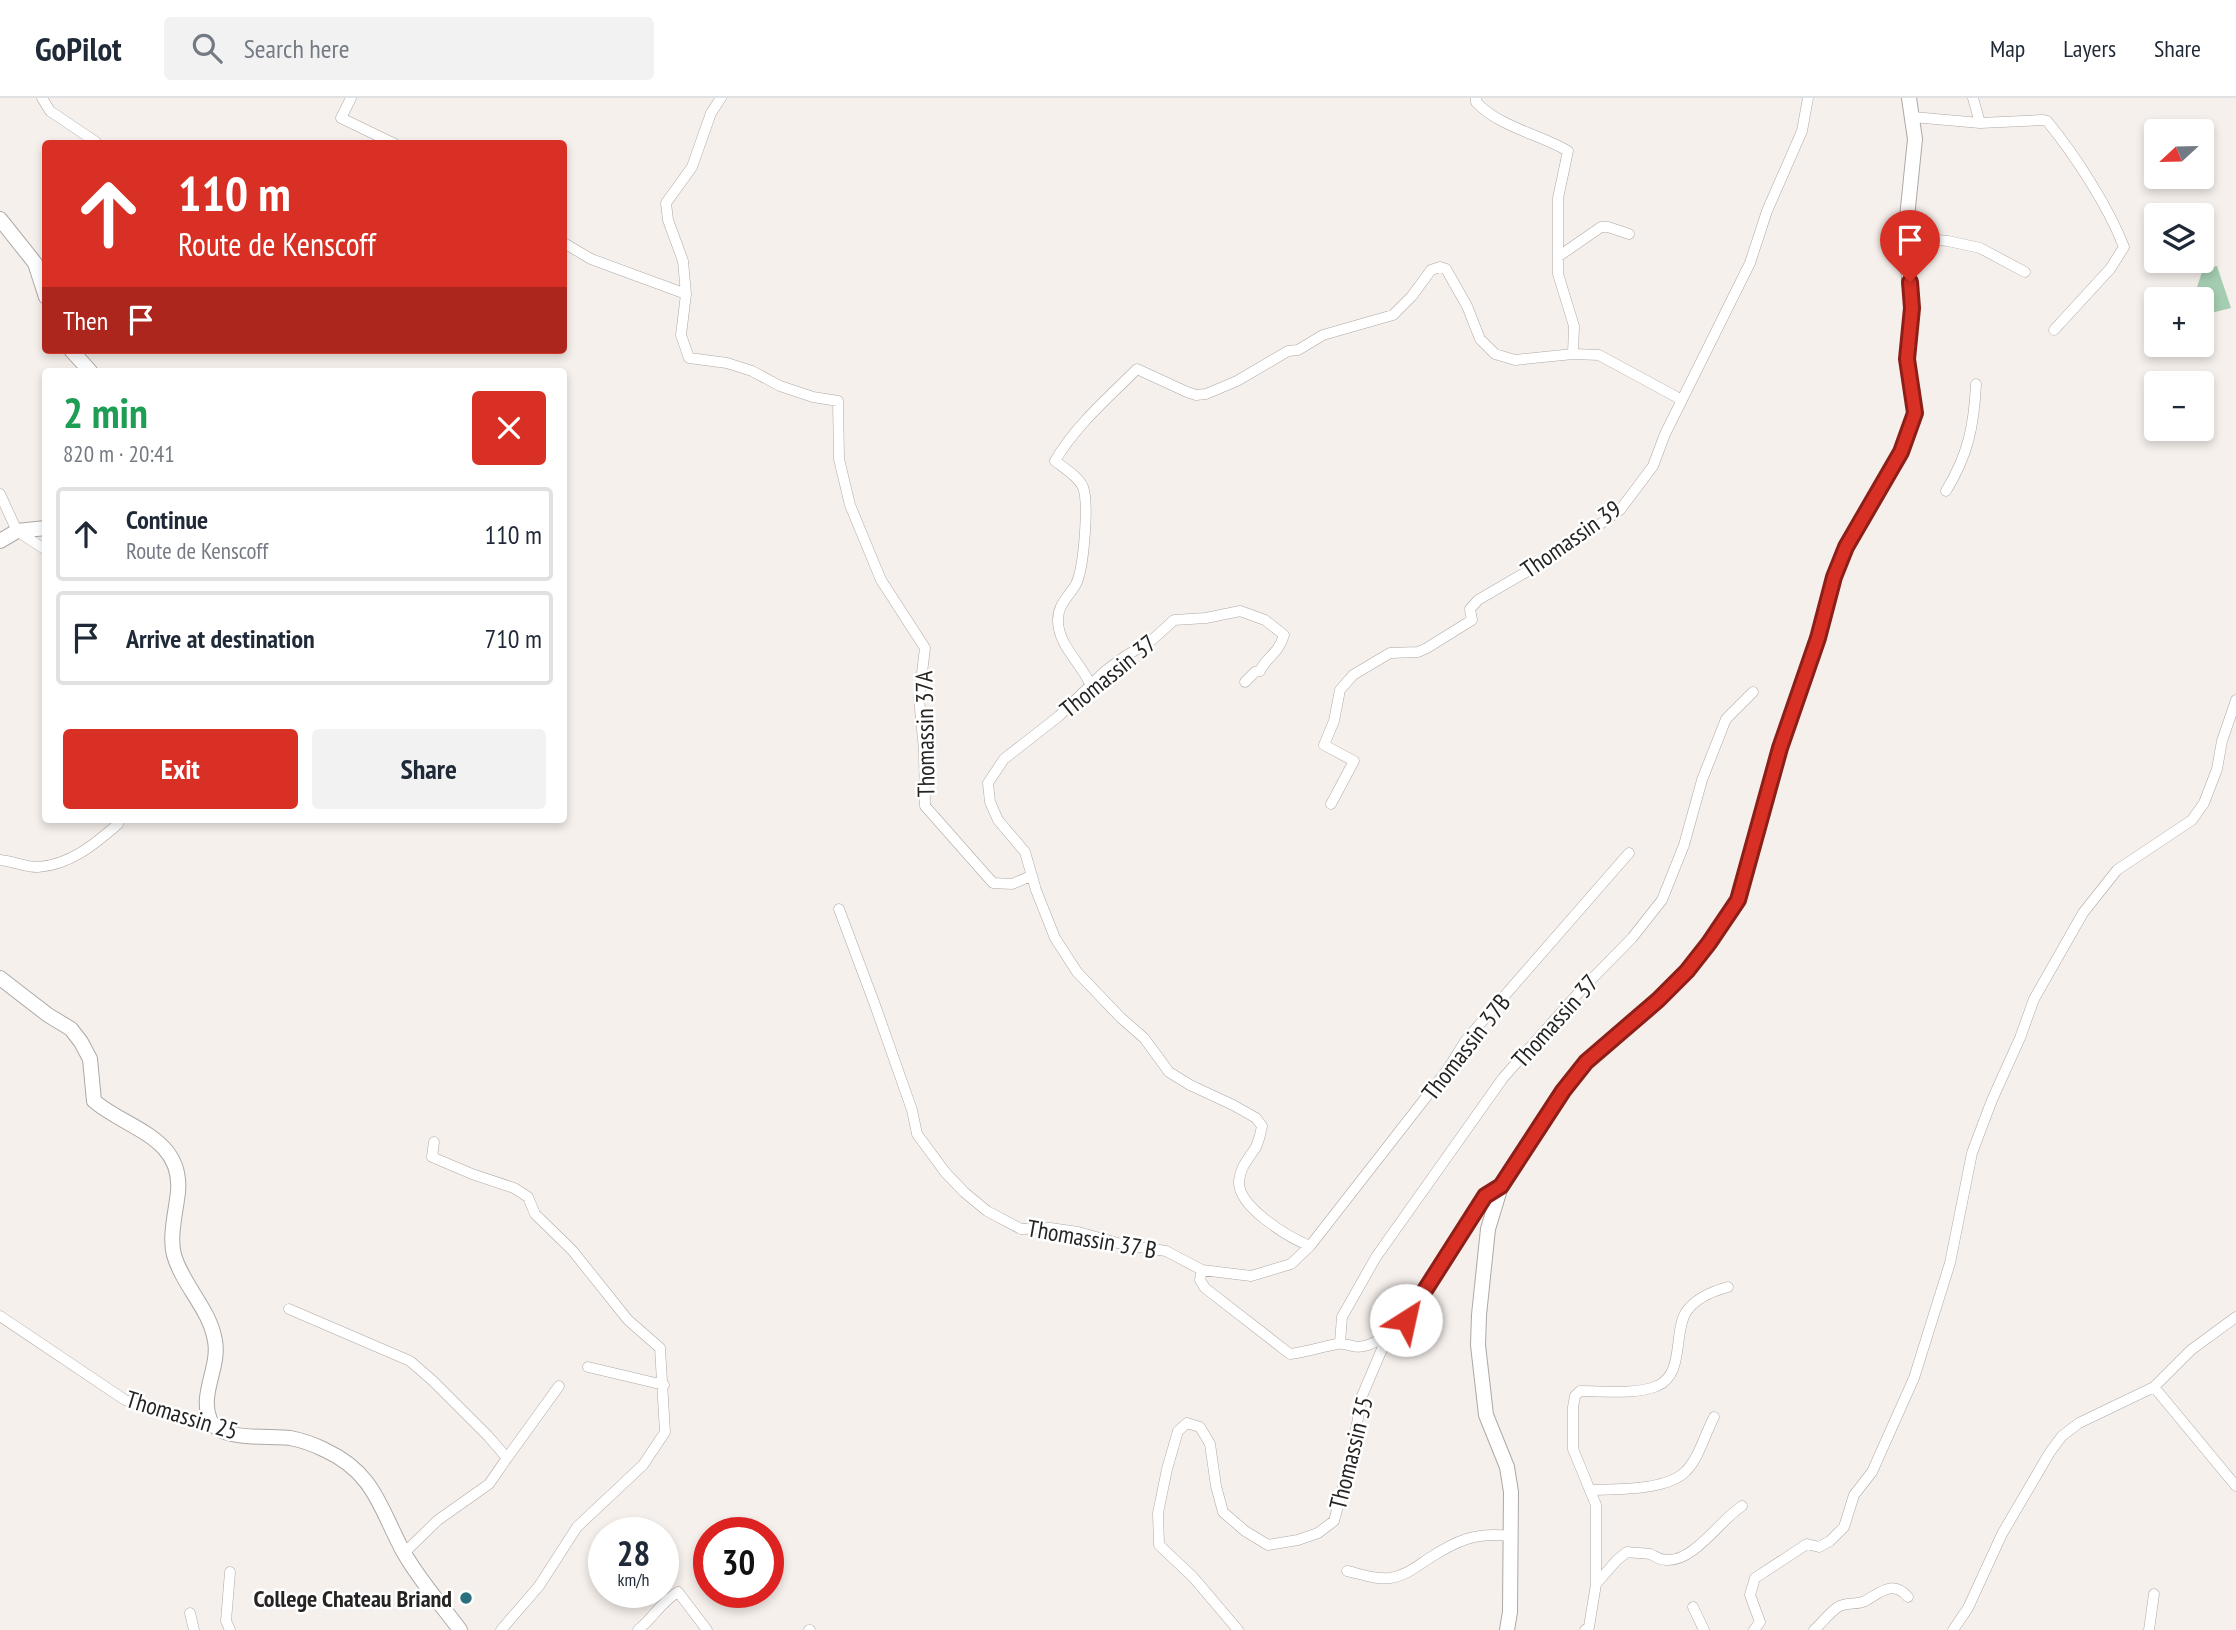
<!DOCTYPE html>
<html lang="en">
<head>
<meta charset="utf-8">
<style>
  :root { --surface:#fff; --page:#f2f2f3; --text:#1f2937; --muted:#747a83; --line:#e0e1e3; --accent:#d93025 }
  body { margin:0; font-family:"PT Sans Narrow",sans-serif; background:var(--page); color:var(--text); height:100vh; display:flex; flex-direction:column; font-size:26px; white-space:nowrap }
  * { box-sizing:border-box; margin:0 }
  p { font-size:23px; color:var(--muted) }
  .icon { flex:none; width:38px; height:38px; fill:none; stroke:currentColor; stroke-width:2; stroke-linecap:round; stroke-linejoin:round }
  .map { position:relative; flex:1; overflow:hidden }
  .details { position:absolute; left:42px; top:270px; width:525px; height:455px; display:flex; flex-direction:column; background:var(--surface); border-radius:7px; box-shadow:0 4px 10px #0003 }
  .details>* { flex:none }
  .banner { position:absolute; left:42px; top:42px; width:525px; height:214px; border-radius:7px; box-shadow:0 4px 10px #0003; background:#d93025; color:#fff; overflow:hidden }
  .needle { width:46px; rotate:248deg }
  .tools { position:absolute; left:2144px; top:21px; display:grid; gap:14px }
  .tools a { display:grid; place-items:center; width:70px; height:70px; border-radius:7px; background:var(--surface); box-shadow:0 4px 10px #0003; font-size:35px }
  .speed { position:absolute; left:588px; top:1419px; display:flex; gap:14px; font-size:35px; font-weight:700; text-align:center }
  .speed>* { display:grid; place-content:center; width:91px; height:91px; border-radius:50%; background:var(--surface); box-shadow:0 4px 10px #0003; line-height:1 }
  .speed small { font-size:18px; font-weight:400 }
  .speed .limit { border:10px solid #d22; background:#fff; color:#111 }
  .pin { position:absolute; display:grid; place-items:center; width:60px; height:60px; color:#fff; margin:-72px -30px; border-radius:50% 50% 50% 0; rotate:-45deg; box-shadow:0 0 7px #0007 }
  .pin .icon { rotate:45deg }
  .me { position:absolute; width:77px; margin:-38px; rotate:35deg; stroke-linejoin:round; filter:drop-shadow(0 0 5px #0008) }
  .turn { display:flex; align-items:center; gap:24px; height:147px; padding:0 21px; font-size:32px }
  .turn .icon { width:91px; height:91px; stroke-width:2.5 }
  .turn b { display:block; font-size:49px; line-height:60px }
  .then { display:flex; align-items:center; height:66px; padding:0 21px; background:#0003; gap:14px; font-size:26px }
  .round { display:grid; place-items:center; flex:none; width:74px; height:74px; border-radius:7px; background:var(--page) }
  .head { display:flex; align-items:center; justify-content:space-between; height:119px; padding:0 21px }
  h1 { font-size:42px; font-weight:800; line-height:52px; color:#1e9e55 }
  .action { display:flex; gap:14px; margin-top:auto; padding:14px 21px }
  .action a { flex:1; height:80px; border-radius:7px; background:var(--accent); color:#fff; font-size:28px; font-weight:800; line-height:80px; text-align:center }
  .action a+a { background:var(--page); color:var(--text) }
  ul { padding:0; list-style:none }
  li { display:flex; align-items:center; gap:21px; height:94px; margin:0 14px 10px; padding:0 7px; border:4px solid var(--line); border-radius:7px }
  li div { flex:1 }
  li b { display:block; font-size:26px }
  li em { font-style:normal }
  header { display:flex; align-items:center; gap:42px; box-sizing:border-box; height:98px; padding:0 35px; background:var(--surface); border-bottom:2px solid var(--line) }
  header strong { font-size:33px }
  nav { display:flex; gap:38px; margin-inline-start:auto; font-size:24px }
  .search { width:490px; height:63px; background:var(--page); display:flex; align-items:center; gap:18px; box-sizing:border-box; padding:0 24px; border-radius:7px; color:var(--muted); font-size:26px }
  .map>svg:first-child { display:block }
  .green { fill:#a4cdb1 }
  .lines { fill:none; stroke-linecap:round; stroke-linejoin:round }
  .street-casing { stroke:#aea8a5; stroke-width:11 }
  .secondary-casing { stroke:#aea8a5; stroke-width:16 }
  .street { stroke:#fff; stroke-width:10 }
  .secondary { stroke:#fff; stroke-width:14 }
  .route-casing { stroke:#8d1f18; stroke-width:18 }
  .route { stroke:#d93025; stroke-width:12 }
  .poi-dot { fill:#2a707e; stroke:#fff; stroke-width:2.5 }
  .labels { text-anchor:middle; dominant-baseline:central; stroke-width:5; stroke-linejoin:round; paint-order:stroke }
  .street-label { font-size:24px; fill:#262423; stroke:#fff }
  .poi-label { font-size:24px; font-weight:bold; fill:#262423; stroke:#fff; text-anchor:end }
</style>
</head>
<body>
<header>
<strong>GoPilot</strong>
<div class="search"><svg class="icon" aria-label="search" viewBox="0 0 24 24"><circle cx="10" cy="10" r="6"/><path d="M15 15l6 6"/></svg>Search here</div>
<nav><a>Map</a><a>Layers</a><a>Share</a></nav>
</header>
<div class="map">
<svg width="2236" height="1532" viewBox="0 0 2236 1532">
  <rect width="100%" height="100%" fill="#f6f0ec"/>
  <!-- green -->
  <path class="green" d="M 2217,168 L 2231,210 L 2215,214 L 2202,208 L 2202,201 L 2193,201 L 2203,171 Z"/>
  <g class="lines">
    <!-- street casing -->
    <g class="street-casing">
      <path id="street" d="M 42,0 L 50,13 L 96,44
        M 351,0 L 341,20 L 395,46
        M 721,0 L 711,15 L 692,69 L 666,105 L 668,122 L 683,163 L 686,196 L 681,237 L 689,260 L 727,265 L 752,273 L 780,288 L 813,299 L 838,303 L 839,361 L 850,407 L 881,482 L 925,550 L 919,600 L 924,652 L 925,708 L 993,785 L 1012,786 L 1031,778
        M 1476,0 L 1476,4 C 1499,29 1539,36 1568,53 L 1558,100 L 1558,176 L 1574,228 L 1573,256
        M 1973,0 L 1980,25
        M 1913,19 L 1980,25 L 2042,22 L 2047,23 C 2075,57 2108,108 2124,149 L 2110,171 L 2054,232
        M 1905,139 L 1948,143 L 1980,150 L 2025,174
        M 564,145 L 591,161 L 686,196
        M 1559,158 L 1601,129 L 1608,129 L 1629,136
        M 1946,393 C 1968,357 1974,328 1976,286
        M 0,396 L 17,433 L 46,452
        M 1090,586 C 1081,565 1059,548 1058,524 C 1057,507 1068,500 1076,486 C 1084,470 1089,405 1083,389 C 1078,378 1064,370 1055,363 C 1075,328 1108,300 1137,271 L 1187,294 L 1196,297 L 1206,296 L 1237,283 L 1288,253 L 1298,252 L 1323,237 L 1393,217 L 1412,198 L 1431,172 L 1440,169 L 1446,171 L 1467,208 L 1480,241 L 1495,256 L 1515,262 L 1573,256 L 1599,257 L 1682,302
        M 1331,706 L 1354,663 L 1324,647 L 1334,623 L 1340,592 L 1353,577 L 1390,555 L 1418,554 L 1427,550 L 1472,522 L 1470,511 L 1478,502 L 1562,453 L 1620,412 L 1653,368 L 1665,336 L 1750,165 L 1767,113 L 1802,33 L 1808,0
        M 0,762 C 12,763 25,769 38,769 C 70,767 95,746 118,726 L 118,721
        M 839,811 L 875,907 L 912,1012 L 917,1036 L 945,1074 L 964,1094 L 987,1113 L 1021,1131 L 1050,1130 L 1078,1134 L 1125,1147 L 1166,1153 L 1202,1172 L 1200,1182 L 1205,1190 L 1290,1256 C 1306,1254 1321,1249 1337,1246 C 1348,1244 1353,1252 1368,1247 C 1414,1232 1459,1140 1485,1098 L 1501,1088
        M 434,1044 L 432,1059 L 472,1076 L 514,1090 L 528,1099 L 535,1116 L 572,1152 L 628,1222 L 660,1250 L 665,1334 L 643,1367 L 577,1429 L 539,1488 L 501,1532
        M 1310,1148 L 1448,971 L 1466,942 L 1629,755
        M 1202,1172 L 1251,1178 L 1291,1166 L 1310,1148 C 1290,1140 1237,1109 1239,1083 C 1240,1069 1249,1060 1256,1049 C 1259,1042 1261,1035 1262,1028 L 1256,1020 L 1233,1007 L 1190,987 L 1169,974 L 1144,940 L 1121,920 L 1077,874 L 1055,840 L 1036,792 L 1025,754 L 998,722 L 990,704 L 988,685 L 1004,661 L 1059,618 L 1104,574 L 1124,559 L 1152,542 L 1174,522 L 1206,520 L 1240,513 L 1265,522 L 1284,537 C 1278,557 1266,559 1260,573 L 1255,574 L 1245,584
        M 289,1211 L 410,1263 L 433,1283 L 488,1338 L 507,1360 L 489,1386 L 438,1422 L 404,1455
        M 0,1218 L 125,1302 L 182,1321 L 210,1320
        M 1340,1245 L 1342,1219 L 1376,1159 L 1503,980 L 1581,892 L 1632,840 L 1662,802 L 1684,747 L 1702,682 L 1726,621 L 1753,594
        M 588,1269 L 664,1287
        M 2154,1289 L 2236,1388
        M 507,1360 L 559,1288
        M 1590,1392 C 1616,1391 1667,1393 1686,1373 C 1699,1360 1705,1336 1714,1319
        M 1347,1473 C 1361,1476 1376,1482 1390,1480 C 1405,1478 1416,1469 1428,1461 C 1457,1442 1476,1434 1510,1438
        M 1596,1486 L 1617,1462 L 1627,1454 C 1634,1455 1643,1455 1650,1456 C 1655,1458 1660,1462 1666,1462 C 1694,1464 1719,1423 1742,1408
        M 1693,1509 L 1704,1532
        M 190,1515 L 194,1532
        M 230,1532 L 226,1523 L 230,1474
        M 638,1532 C 653,1520 661,1504 678,1494 L 707,1532
        M 809,1532 L 810,1532
        M 1238,1532 L 1193,1479 L 1159,1447 L 1158,1415 L 1167,1371 L 1178,1333 L 1187,1325 L 1200,1329 L 1210,1346 L 1216,1388 L 1223,1414 L 1245,1433 L 1268,1447 L 1298,1442 L 1318,1435 L 1334,1423 L 1351,1359 L 1362,1298 L 1388,1237
        M 1585,1532 L 1589,1529 L 1596,1486 L 1596,1407 L 1573,1351 L 1573,1309 L 1575,1298 L 1580,1293 C 1605,1293 1634,1297 1657,1288 C 1685,1276 1673,1235 1686,1214 C 1695,1201 1713,1193 1728,1189
        M 1754,1532 L 1760,1524 L 1750,1497 L 1755,1480 L 1807,1446 L 1819,1449 L 1830,1443 L 1844,1429 L 1854,1397 L 1872,1374 L 1914,1280 L 1950,1165 L 1972,1055 L 1992,1002 L 2020,940 L 2034,901 L 2083,815 L 2117,772 L 2192,722 L 2204,705 L 2217,671 L 2222,643 L 2236,602
        M 1814,1532 C 1822,1525 1830,1514 1838,1509 C 1846,1504 1857,1507 1865,1503 C 1880,1495 1893,1481 1908,1499
        M 1953,1532 L 1968,1510 L 2002,1436 L 2050,1354 L 2062,1338 L 2079,1325 L 2154,1289 L 2191,1252 L 2236,1219
        M 2149,1532 L 2154,1496"/>
    </g>
    <!-- secondary casing -->
    <g class="secondary-casing">
      <path id="secondary" d="M 0,121 L 35,165 L 46,199
        M 71,252 L 90,273
        M 0,443 L 17,433 L 46,430
        M 0,880 L 48,917 L 71,931 L 81,944 L 90,961 L 94,1003 C 127,1031 183,1039 178,1094 C 176,1113 169,1139 174,1157 C 183,1188 210,1211 215,1243 C 220,1269 199,1296 210,1322 C 221,1344 269,1337 290,1340 C 301,1342 315,1347 325,1352 C 375,1375 380,1411 404,1455 C 420,1483 441,1506 460,1532
        M 1507,1532 L 1510,1514 L 1511,1394 L 1507,1369 L 1486,1317 L 1478,1247 L 1479,1217 L 1488,1131 L 1501,1088 L 1563,993 L 1586,964 L 1658,902 L 1687,873 L 1709,845 L 1738,802 L 1780,651 L 1818,540 L 1834,479 L 1846,449 L 1901,354 L 1915,315 L 1907,261 L 1912,210 L 1905,139 L 1915,41 L 1909,0"/>
    </g>
    <!-- street -->
    <use href="#street" class="street"/>
    <!-- secondary -->
    <use href="#secondary" class="secondary"/>
  </g>
  <g class="lines">
    <!-- route casing -->
    <g class="route-casing">
      <path id="route" d="M 1406,1222 L 1485,1098 L 1501,1088 L 1563,993 L 1586,964 L 1658,902 L 1687,873 L 1709,845 L 1738,802 L 1780,650 L 1818,540 L 1834,479 L 1846,449 L 1901,354 L 1915,315 L 1907,261 L 1912,210 L 1910,184"/>
    </g>
    <!-- route -->
    <use href="#route" class="route"/>
  </g>
  <!-- markers -->
  <circle class="poi-dot" cx="466" cy="1500" r="7"/>
  <g class="labels">
    <!-- street labels -->
    <g class="street-label">
      <text transform="translate(1571 441) rotate(-35)">Thomassin 39</text>
      <text transform="translate(1108 578) rotate(-39)">Thomassin 37</text>
      <text transform="translate(925 636) rotate(-91)">Thomassin 37A</text>
      <text transform="translate(1555 923) rotate(-48)">Thomassin 37</text>
      <text transform="translate(1466 949) rotate(-52)">Thomassin 37B</text>
      <text transform="translate(1092 1141) rotate(10)">Thomassin 37 B</text>
      <text transform="translate(182 1317) rotate(17)">Thomassin 25</text>
      <text transform="translate(1351 1355) rotate(-76)">Thomassin 35</text>
    </g>
    <!-- poi labels -->
    <g class="poi-label">
      <text x="452" y="1500">College Chateau Briand</text>
    </g>
  </g>
</svg>
<div class="tools">
<a><svg class="needle" viewBox="-14 -14 28 28"><path d="M0-13l5 13h-10z" fill="#e53935"/><path d="M0 13l5-13h-10z" fill="#747a83"/></svg></a>
<a><svg class="icon" aria-label="layers" viewBox="0 0 24 24"><path d="M12 4l9 5-9 5-9-5zM3 14l9 5 9-5"/></svg></a>
<a>+</a>
<a>−</a>
</div>
<div class="speed"><div>28<small>km/h</small></div><div class="limit">30</div></div>
<div class="pin" style="left:1910px;top:184px;background:#d93025"><svg class="icon" aria-label="arrive" viewBox="0 0 24 24"><path d="M6 21V4h12l-3 4 3 4H6"/></svg></div>
<svg class="me" style="left:1406px;top:1222px" viewBox="-20 -20 40 40"><circle r="19" fill="#fff"/><path d="M0-13L10 11 0 6-10 11z" fill="#d93025"/></svg>
<div class="banner">
<div class="turn"><svg class="icon" aria-label="ahead" viewBox="0 0 24 24"><path d="M12 20V5M6 11l6-6 6 6"/></svg><div><b>110 m</b>Route de Kenscoff</div></div>
<div class="then">Then<svg class="icon" aria-label="arrive" viewBox="0 0 24 24"><path d="M6 21V4h12l-3 4 3 4H6"/></svg></div>
</div>
<section class="details">
<div class="head"><div><h1>2 min</h1><p>820 m · 20:41</p></div><a class="round" style="background:#d93025;color:#fff"><svg class="icon" aria-label="close" viewBox="0 0 24 24"><path d="M6 6l12 12M18 6L6 18"/></svg></a></div>
<ul>
<li><svg class="icon" aria-label="ahead" viewBox="0 0 24 24"><path d="M12 20V5M6 11l6-6 6 6"/></svg><div><b>Continue</b><p>Route de Kenscoff</p></div><em>110 m</em></li>
<li><svg class="icon" aria-label="arrive" viewBox="0 0 24 24"><path d="M6 21V4h12l-3 4 3 4H6"/></svg><div><b>Arrive at destination</b></div><em>710 m</em></li>
</ul>
<div class="action"><a>Exit</a><a>Share</a></div>
</section>
</div>
</body>
</html>
